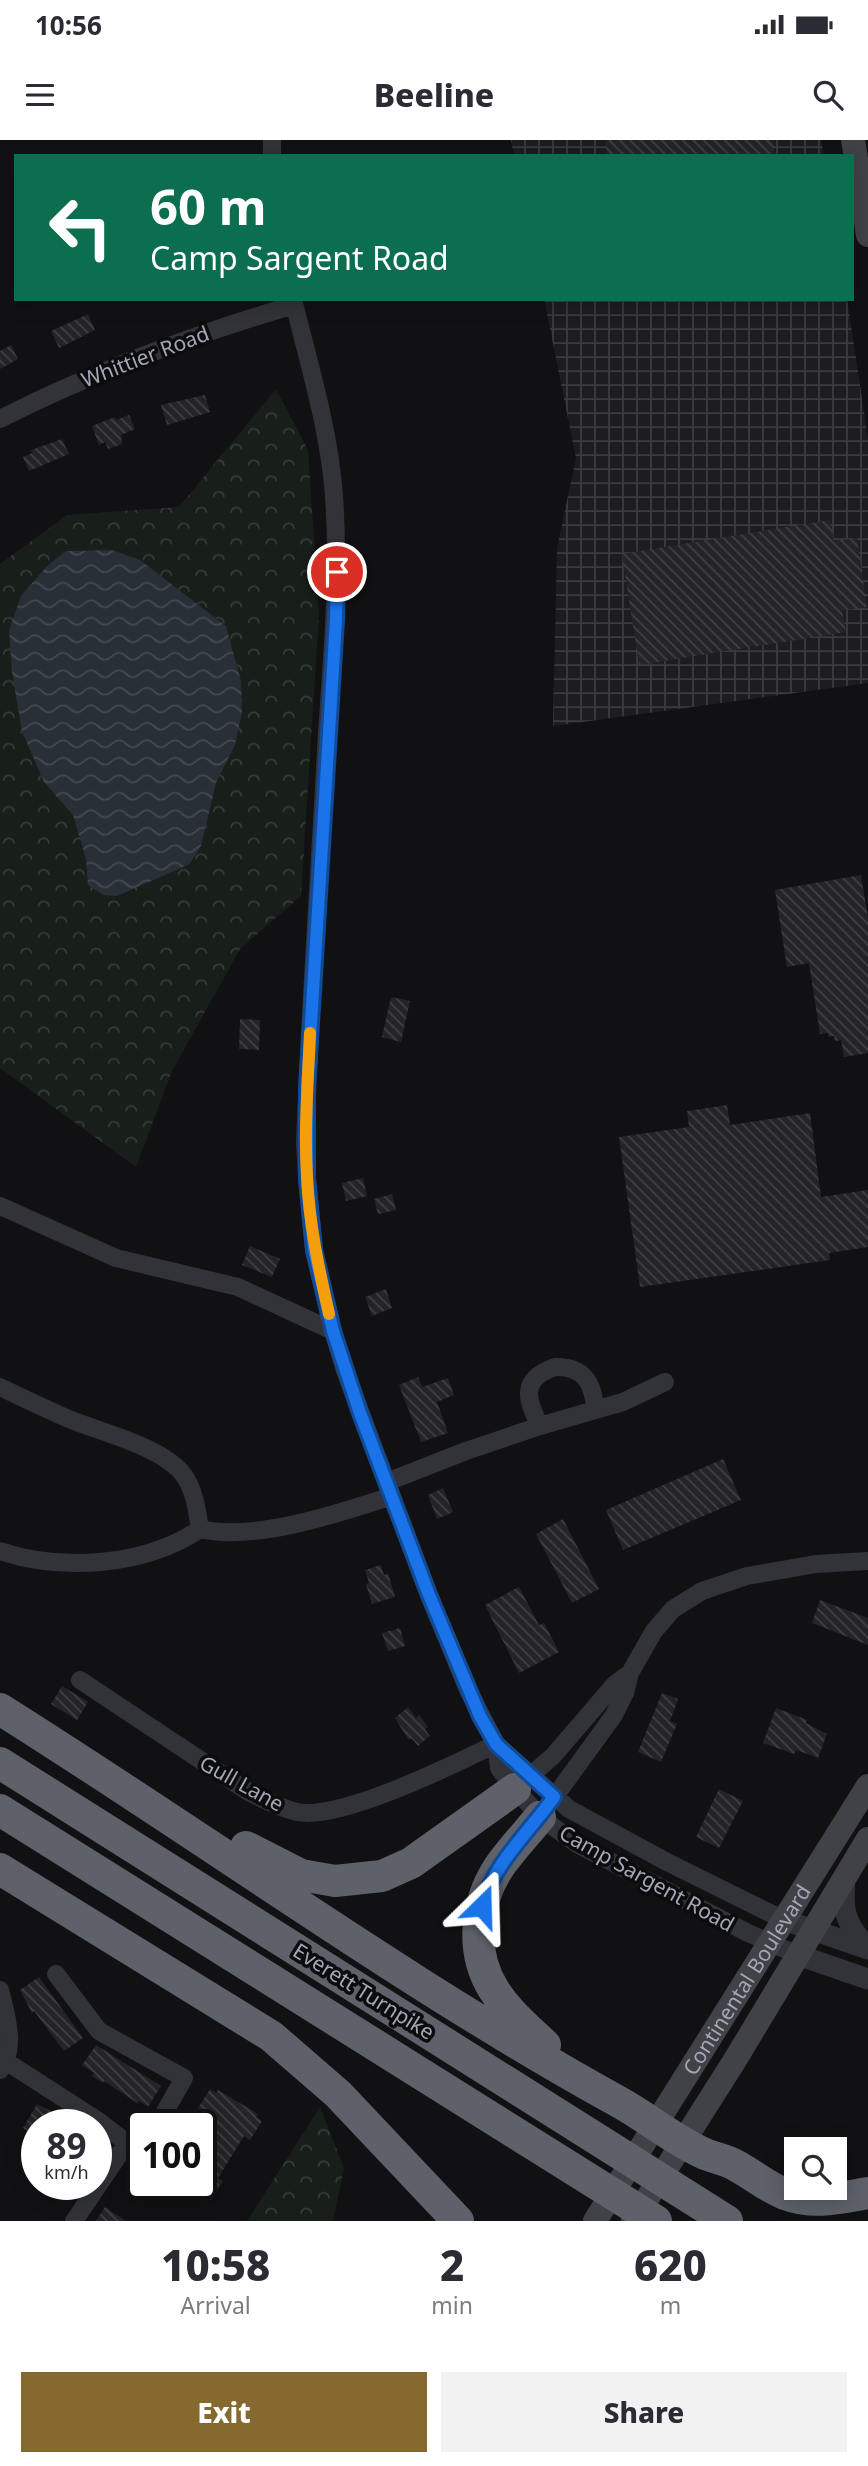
<!DOCTYPE html>
<html lang="en">
<head>
<meta charset="utf-8">
<style>
  :root { --surface:#fff; --page:#f2f2f3; --text:#2b2b33; --muted:#7c7c81; --accent:#85692f }
  body { margin:0; font-family:"Noto Sans",sans-serif; background:var(--page); color:var(--text); height:100vh; display:flex; flex-direction:column; font-size:26px; white-space:nowrap }
  * { box-sizing:border-box; margin:0 }
  p { font-size:23px; color:var(--muted) }
  .icon { flex:none; width:38px; height:38px; fill:none; stroke:currentColor; stroke-width:2; stroke-linecap:round; stroke-linejoin:round }
  .map { position:relative; height:2081px; overflow:hidden }
  .sheet { display:flex; flex-direction:column; background:var(--surface); flex:1 }
  .sheet>* { flex:none }
  .banner { position:absolute; left:14px; top:14px; width:840px; height:147px; border-radius:0px; box-shadow:0 4px 18px #0003; background:#0b6e4f; color:#fff; overflow:hidden }
  .fabs { position:absolute; left:784px; top:1997px; display:grid; gap:14px }
  .fabs a { display:grid; place-items:center; width:63px; height:63px; border-radius:0px; background:var(--surface); box-shadow:0 4px 18px #0003; font-size:35px }
  .speed { position:absolute; left:21px; top:1969px; display:flex; gap:14px; font-size:35px; font-weight:700; text-align:center }
  .speed>* { display:grid; place-content:center; width:91px; height:91px; border-radius:50%; background:var(--surface); box-shadow:0 4px 18px #0003; line-height:1 }
  .speed small { font-size:18px; font-weight:400 }
  .speed .limit { border:4px solid #111; border-radius:10px; background:#fff; color:#111 }
  .pin { position:absolute; display:grid; place-items:center; width:60px; height:60px; color:#fff; margin:-30px; border:4px solid #fff; border-radius:50%; box-shadow:0 2px 7px #0007 }
  .me { position:absolute; width:77px; margin:-38px; rotate:22deg; stroke-linejoin:round; filter:drop-shadow(0 0 5px #0008) }
  .turn { display:flex; align-items:center; gap:24px; height:147px; padding:0 21px; font-size:32px }
  .turn .icon { width:91px; height:91px; stroke-width:2.5 }
  .turn b { display:block; font-size:49px; line-height:60px }
  .eta { display:flex; justify-content:space-evenly; align-items:center; height:119px; text-align:center }
  .eta b { font-size:42px; font-weight:800; line-height:49px }
  .cta { display:flex; gap:14px; margin-top:auto; padding:14px 21px }
  .cta a { flex:1; height:80px; border-radius:0px; background:var(--accent); color:#fff; font-size:28px; font-weight:800; line-height:80px; text-align:center }
  .cta a+a { background:var(--page); color:var(--text) }
  .status { display:flex; justify-content:space-between; align-items:center; height:49px; padding:0 35px; background:var(--surface); direction:ltr }
  .status svg { height:19px; fill:currentColor }
  header { display:flex; justify-content:space-between; align-items:center; height:91px; padding:0 21px; background:var(--surface); font-size:32px; font-weight:800 }
  .map>svg:first-child { display:block }
  .industrial { fill:url(#industrial-grid) }
  .forest { fill:url(#forest-crowns) }
  .water { fill:url(#water-waves) }
  .building { fill:url(#building-back-hatch) }
  .lines { fill:none; stroke-linecap:round; stroke-linejoin:round }
  .minor { stroke:#323338; stroke-width:18 }
  .tertiary { stroke:#323338; stroke-width:21 }
  .secondary { stroke:#404248; stroke-width:24 }
  .motorway { stroke:#5e6169; stroke-width:32 }
  .route-casing { stroke:#114b97; stroke-width:18 }
  .route { stroke:#1a73e8; stroke-width:12 }
  .slow { stroke:#f59e0b; stroke-width:12 }
  .labels { text-anchor:middle; dominant-baseline:central; stroke-width:7; stroke-linejoin:round; paint-order:stroke }
  .street-label { font-size:21px; fill:#a3a7b4; stroke:#0c0c0e }
</style>
</head>
<body>
<div class="status"><b>10:56</b><svg viewBox="0 0 49 12"><path d="M0 12V9h3v3zM5 12V6h3v6zM10 12V3h3v9zM15 12V0h3v12zM26 1h20v11H26zM47 4h2v5h-2z"/></svg></div>
<header><svg class="icon" aria-label="menu" viewBox="0 0 24 24"><path d="M4 6h16M4 12h16M4 18h16"/></svg>Beeline<svg class="icon" aria-label="search" viewBox="0 0 24 24"><circle cx="10" cy="10" r="6"/><path d="M15 15l6 6"/></svg></header>
<div class="map">
<svg width="868" height="2081" viewBox="0 0 868 2081">
  <defs>
    <pattern id="industrial-grid" width="8" height="8" patternUnits="userSpaceOnUse" patternTransform="scale(1.75)"><rect width="8" height="8" fill="#1d1d20"/><path d="M0 4h8M4 0v8" fill="none" stroke="#3b3b3e"/></pattern>
    <pattern id="forest-crowns" width="20" height="18" patternUnits="userSpaceOnUse" patternTransform="scale(1.75)"><rect width="20" height="18" fill="#181e19"/><path d="M2 6a3 3 0 1 1 6 0M12 15a3 3 0 1 1 6 0" fill="none" stroke="#363c38"/></pattern>
    <pattern id="water-waves" width="16" height="10" patternUnits="userSpaceOnUse" patternTransform="scale(1.75)"><rect width="16" height="10" fill="#282f36"/><path d="M0 5q4-4 8 0t8 0" fill="none" stroke="#444a51"/></pattern>
    <pattern id="building-back-hatch" width="6" height="6" patternUnits="userSpaceOnUse" patternTransform="scale(1.75)"><rect width="6" height="6" fill="#242427"/><path d="M-1 5l2 2M0 0l6 6M5-1l2 2" fill="none" stroke="#414144"/></pattern>
  </defs>
  <rect width="100%" height="100%" fill="#111113"/>
  <!-- industrial -->
  <path class="industrial" d="M 511,0 L 821,0 L 824,16 L 514,16 Z
    M 544,159 L 847,159 L 868,298 L 868,543 L 553,586 L 557,408 L 576,318 Z"/>
  <!-- forest -->
  <path class="forest" d="M 276,249 L 308,310 L 319,474 L 301,756 L 240,809 L 172,931 L 136,1027 L 0,928 L 0,424 L 67,375 L 179,367 Z
    M 320,1967 L 344,2028 L 333,2081 L 247,2081 Z"/>
  <!-- water -->
  <path class="water" d="M 112,410 L 140,420 L 226,486 L 241,541 L 242,572 L 235,605 L 216,643 L 201,706 L 190,724 L 117,756 L 103,755 L 88,745 L 86,719 L 73,675 L 44,642 L 22,592 L 12,532 L 9,490 L 21,456 L 47,426 L 66,411 Z"/>
  <!-- building -->
  <path class="building" d="M 605,0 L 773,0 L 775,16 L 607,16 Z
    M 88,174 L 95,190 L 59,208 L 51,191 Z
    M 11,205 L 18,219 L 0,229 L 0,211 Z
    M 205,255 L 210,272 L 167,285 L 161,265 Z
    M 129,275 L 135,289 L 121,295 L 122,304 L 108,309 L 105,302 L 99,305 L 92,286 L 115,277 L 116,280 Z
    M 62,299 L 69,314 L 29,331 L 23,317 L 32,313 L 31,310 Z
    M 830,380 L 834,401 L 857,398 L 867,467 L 842,471 L 846,492 L 639,525 L 622,414 Z
    M 861,735 L 868,778 L 868,913 L 844,917 L 841,900 L 835,901 L 834,896 L 828,897 L 828,893 L 820,894 L 809,823 L 787,827 L 775,750 Z
    M 391,857 L 410,861 L 401,902 L 382,897 Z
    M 240,879 L 260,880 L 259,910 L 239,909 Z
    M 727,965 L 730,985 L 810,973 L 821,1057 L 868,1050 L 868,1107 L 829,1113 L 830,1120 L 640,1147 L 619,997 L 689,987 L 687,971 Z
    M 363,1038 L 367,1056 L 346,1061 L 342,1043 Z
    M 392,1054 L 396,1070 L 378,1074 L 374,1059 Z
    M 250,1106 L 280,1119 L 272,1137 L 242,1125 Z
    M 386,1149 L 392,1168 L 372,1176 L 365,1157 Z
    M 418,1237 L 422,1247 L 448,1238 L 454,1255 L 437,1262 L 448,1293 L 421,1302 L 399,1245 Z
    M 723,1319 L 741,1360 L 623,1410 L 606,1370 Z
    M 443,1348 L 453,1372 L 437,1379 L 428,1355 Z
    M 563,1379 L 599,1449 L 572,1463 L 536,1394 Z
    M 381,1425 L 384,1435 L 388,1433 L 395,1457 L 372,1464 L 366,1444 L 369,1443 L 365,1430 Z
    M 519,1447 L 539,1485 L 544,1483 L 559,1512 L 519,1533 L 485,1465 Z
    M 820,1460 L 868,1478 L 868,1505 L 812,1483 Z
    M 400,1488 L 405,1506 L 388,1511 L 382,1493 Z
    M 62,1546 L 88,1562 L 77,1580 L 51,1564 Z
    M 662,1553 L 678,1559 L 670,1581 L 677,1584 L 661,1622 L 638,1612 Z
    M 408,1567 L 416,1578 L 419,1575 L 428,1587 L 425,1589 L 430,1596 L 418,1606 L 412,1599 L 408,1599 L 395,1578 Z
    M 776,1568 L 807,1580 L 806,1583 L 827,1594 L 818,1618 L 796,1610 L 794,1614 L 763,1603 Z
    M 719,1649 L 743,1661 L 719,1708 L 696,1697 Z
    M 39,1837 L 83,1898 L 64,1911 L 34,1871 L 32,1873 L 20,1850 Z
    M 96,1905 L 161,1946 L 148,1967 L 139,1961 L 137,1963 L 104,1941 L 103,1943 L 92,1936 L 94,1933 L 82,1925 Z
    M 210,1949 L 216,1953 L 218,1950 L 258,1974 L 256,1977 L 262,1981 L 250,2000 L 244,1996 L 218,2038 L 223,2041 L 211,2060 L 207,2057 L 206,2060 L 181,2044 L 201,2044 L 201,1984 L 188,1984 Z
    M 37,1964 L 60,1976 L 55,1984 L 37,1984 L 37,1997 L 23,1988 Z
    M 105,2067 L 126,2081 L 96,2081 Z"/>
  <g class="lines">
    <!-- minor -->
    <path class="minor" d="M 272,16 L 272,0
      M 293,159 C 309,225 329,288 334,356 C 340,441 331,525 326,610 C 319,741 310,872 305,1002 L 307,1039 L 314,1110 L 333,1191 L 345,1231 L 429,1455 L 468,1550 L 496,1604 L 569,1669 L 667,1722 L 784,1780
      M 0,279 C 95,231 192,195 294,165
      M 0,1066 L 116,1118 L 238,1147 L 333,1191
      M 555,1227 C 584,1226 594,1244 595,1270 L 540,1286 C 526,1259 520,1239 555,1227 Z
      M 0,1247 C 23,1258 46,1269 69,1279 C 102,1293 165,1307 185,1337 C 195,1352 197,1371 200,1389
      M 595,1270 L 623,1262 L 665,1242
      M 387,1342 L 466,1311 L 540,1286
      M 0,1411 C 63,1432 145,1426 200,1389 C 254,1402 340,1373 392,1356
      M 80,1540 L 247,1651 C 262,1659 280,1668 297,1672 C 340,1681 455,1624 496,1604
      M 496,1604 L 499,1628 L 508,1640 L 540,1677 L 577,1704 L 748,1793 L 798,1815
      M 523,1642 L 553,1616 L 614,1545 L 630,1533
      M 548,1666 L 614,1575 L 625,1553 L 630,1533 L 654,1491 L 673,1469 L 702,1451 L 747,1436 L 816,1424 L 868,1421
      M 56,1834 L 99,1891 L 184,1938 L 158,1984
      M 0,1850 C 6,1874 17,1909 0,1930
      M 7,1922 L 97,1980 L 127,2003 L 142,2003
      M 74,2081 L 127,2003"/>
    <!-- tertiary -->
    <path class="tertiary" d="M 845,1738 C 842,1772 845,1783 868,1808
      M 784,1780 L 868,1809
      M 798,1815 L 868,1839"/>
    <!-- secondary -->
    <g class="secondary">
      <path d="M 853,0 L 868,95"/>
      <path id="s1" d="M 595,2081 L 868,1646"/>
      <path d="M 633,2081 L 735,1920 L 868,1699"/>
    </g>
    <!-- motorway -->
    <path class="motorway" d="M 0,1569 C 207,1699 405,1844 619,1962 C 648,1978 675,2001 705,2014 C 715,2018 726,2020 735,2025 C 752,2034 767,2047 785,2054 C 814,2065 839,2058 868,2053
      M 0,1623 L 727,2081
      M 0,1670 L 656,2081
      M 540,1677 C 526,1694 511,1710 499,1727 C 475,1764 470,1812 494,1850 C 507,1871 527,1888 545,1905
      M 246,1707 L 301,1735 L 335,1741 L 382,1736 L 411,1723 L 515,1649
      M 0,1729 L 271,1896 L 338,1954 L 458,2081"/>
  </g>
  <g class="lines">
    <!-- route casing -->
    <g class="route-casing">
      <path id="route" d="M 337,432 L 336,480 L 307,948 L 307,1039 L 314,1110 L 333,1191 L 360,1273 L 429,1455 L 480,1576 L 496,1604 L 554,1657 C 529,1692 493,1724 482,1766"/>
    </g>
    <!-- route -->
    <use href="#route" class="route"/>
    <!-- slow -->
    <path class="slow" d="M 310,893 C 308,941 304,989 307,1037 C 309,1084 319,1129 329,1174"/>
  </g>
  <g class="labels">
    <!-- street labels -->
    <g class="street-label">
      <text transform="translate(145 216) rotate(-21)">Whittier Road</text>
      <text transform="translate(242 1643) rotate(29)">Gull Lane</text>
      <text transform="translate(647 1738) rotate(29)">Camp Sargent Road</text>
      <text stroke="none"><textPath href="#s1" startOffset="285">Continental Boulevard</textPath></text>
      <text transform="translate(364 1851) rotate(32)">Everett Turnpike</text>
    </g>
  </g>
</svg>
<div class="fabs">
<a><svg class="icon" aria-label="search" viewBox="0 0 24 24"><circle cx="10" cy="10" r="6"/><path d="M15 15l6 6"/></svg></a>
</div>
<div class="speed"><div>89<small>km/h</small></div><div class="limit">100</div></div>
<div class="pin" style="left:337px;top:432px;background:#d93025"><svg class="icon" aria-label="arrive" viewBox="0 0 24 24"><path d="M6 21V4h12l-3 4 3 4H6"/></svg></div>
<svg class="me" style="left:482px;top:1766px" viewBox="-20 -20 40 40"><path d="M0-17L14 15 0 8-14 15z" fill="#1a73e8" stroke="#fff" stroke-width="4"/></svg>
<div class="banner">
<div class="turn"><svg class="icon" aria-label="left" viewBox="0 0 24 24"><path d="M17 20v-9H6M10 6l-5 5 5 5"/></svg><div><b>60 m</b>Camp Sargent Road</div></div>
</div>
</div>
<section class="sheet">
<div class="eta">
<div><b>10:58</b><p>Arrival</p></div>
<div><b>2</b><p>min</p></div>
<div><b>620</b><p>m</p></div>
</div>
<div class="cta"><a>Exit</a><a>Share</a></div>
</section>
</body>
</html>
